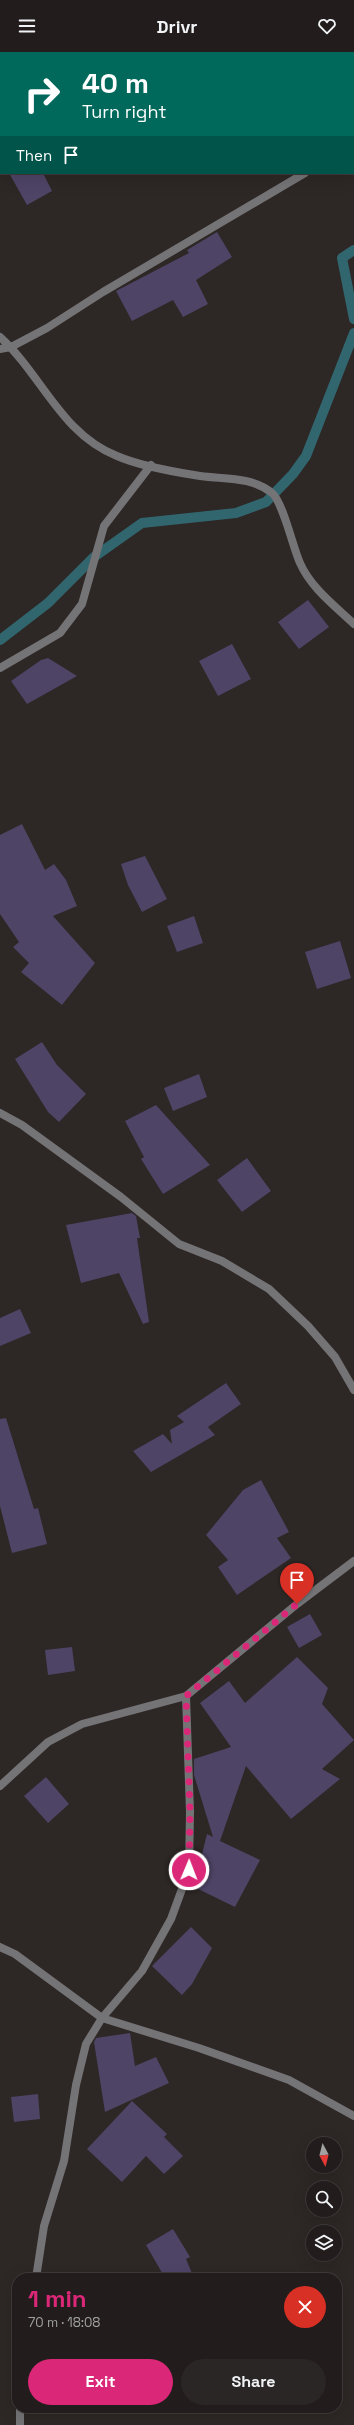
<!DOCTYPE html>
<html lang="en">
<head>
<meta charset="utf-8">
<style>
  :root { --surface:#221d1c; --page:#2a2625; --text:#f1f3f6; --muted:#a2a2a3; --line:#3f3b3b; --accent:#db2777 }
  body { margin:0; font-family:"Space Grotesk",sans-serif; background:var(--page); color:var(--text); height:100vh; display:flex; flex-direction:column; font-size:15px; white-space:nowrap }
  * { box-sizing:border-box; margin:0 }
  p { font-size:13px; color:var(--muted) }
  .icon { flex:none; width:22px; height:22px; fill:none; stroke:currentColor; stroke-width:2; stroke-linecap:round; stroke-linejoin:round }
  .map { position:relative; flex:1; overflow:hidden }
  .sheet { position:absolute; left:12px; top:2221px; width:330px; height:140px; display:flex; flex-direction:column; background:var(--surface); border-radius:16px; box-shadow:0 4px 16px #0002,0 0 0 1px var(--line) }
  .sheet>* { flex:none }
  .guide { position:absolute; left:0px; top:0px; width:354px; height:122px; box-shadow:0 4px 16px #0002,0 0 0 1px var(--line); background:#00695c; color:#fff; overflow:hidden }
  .needle { width:26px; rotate:173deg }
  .tools { position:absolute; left:306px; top:2085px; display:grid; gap:8px }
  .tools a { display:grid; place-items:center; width:36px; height:36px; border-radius:50%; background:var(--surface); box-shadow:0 4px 16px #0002,0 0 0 1px var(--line); font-size:20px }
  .pin { position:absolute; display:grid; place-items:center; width:34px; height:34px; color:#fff; margin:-41px -17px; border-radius:50% 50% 50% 0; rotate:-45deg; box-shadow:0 0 4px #0007 }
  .pin .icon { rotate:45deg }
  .me { position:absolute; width:44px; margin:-22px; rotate:1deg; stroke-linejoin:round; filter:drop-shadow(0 0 3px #0008) }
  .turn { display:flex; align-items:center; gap:14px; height:84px; padding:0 16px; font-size:18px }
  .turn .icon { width:52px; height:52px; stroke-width:2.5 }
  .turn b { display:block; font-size:28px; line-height:34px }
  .then { display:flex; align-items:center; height:38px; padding:0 16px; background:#0003; gap:8px; font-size:15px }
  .round { display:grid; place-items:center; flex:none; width:42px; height:42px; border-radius:21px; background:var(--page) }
  .summary { display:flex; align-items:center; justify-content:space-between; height:68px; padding:0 16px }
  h1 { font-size:24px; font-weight:700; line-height:30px; color:var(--accent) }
  .action { display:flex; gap:8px; margin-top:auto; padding:8px 16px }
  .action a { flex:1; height:46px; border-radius:24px; background:var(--accent); color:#fff; font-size:16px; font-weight:700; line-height:46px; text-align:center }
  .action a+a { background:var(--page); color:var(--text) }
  header { display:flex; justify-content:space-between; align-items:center; height:52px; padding:0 16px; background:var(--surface); font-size:18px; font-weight:700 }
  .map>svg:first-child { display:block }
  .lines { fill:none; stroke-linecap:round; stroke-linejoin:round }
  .stream { stroke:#32666e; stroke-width:10 }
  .building { fill:#4e4466 }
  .minor { stroke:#747376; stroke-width:8 }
  .route { stroke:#db2777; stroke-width:7; stroke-dasharray:0 12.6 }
</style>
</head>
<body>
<header><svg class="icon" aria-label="menu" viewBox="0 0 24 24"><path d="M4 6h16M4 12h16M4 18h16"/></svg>Drivr<svg class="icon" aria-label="heart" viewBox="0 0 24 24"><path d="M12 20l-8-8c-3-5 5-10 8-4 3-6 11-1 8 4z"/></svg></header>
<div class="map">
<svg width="354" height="2373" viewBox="0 0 354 2373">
  <rect width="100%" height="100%" fill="#2d2725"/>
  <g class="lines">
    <!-- stream -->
    <path class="stream" d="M 354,198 L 342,206 L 354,267
      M 0,588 L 48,551 L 94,505 L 142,471 L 236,461 L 266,450 L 293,422 L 306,404 L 354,281"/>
  </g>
  <!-- building -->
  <path class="building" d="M 9,121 L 43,121 L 52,139 L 27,153 Z
    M 217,180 L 232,205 L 196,228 L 208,252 L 183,265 L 173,248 L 132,269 L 116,239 L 189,201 L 187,198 Z
    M 308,548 L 329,575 L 299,597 L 278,570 Z
    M 232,592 L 251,627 L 218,644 L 199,609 Z
    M 48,606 L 77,624 L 27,652 L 11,629 L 41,608 Z
    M 22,772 L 45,818 L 54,812 L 66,828 L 77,854 L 53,864 L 95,911 L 62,953 L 21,920 L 29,911 L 13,895 L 19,890 L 0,862 L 0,783 Z
    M 145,804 L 167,847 L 142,860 L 128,833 L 121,812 Z
    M 194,864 L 203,891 L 177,900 L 167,874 Z
    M 340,889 L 351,926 L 317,937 L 305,900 Z
    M 42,990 L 57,1013 L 86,1042 L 59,1070 L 48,1060 L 15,1007 Z
    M 199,1022 L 207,1045 L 173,1059 L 164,1036 Z
    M 156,1053 L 210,1113 L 163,1142 L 141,1107 L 144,1105 L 125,1069 Z
    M 247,1106 L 271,1139 L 242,1160 L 217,1128 Z
    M 132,1161 L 136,1164 L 140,1186 L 137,1186 L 149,1270 L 143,1272 L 119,1221 L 81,1231 L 66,1173 Z
    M 20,1257 L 31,1281 L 0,1294 L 0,1266 Z
    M 226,1331 L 241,1352 L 208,1375 L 215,1383 L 151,1420 L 133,1399 L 163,1382 L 172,1392 L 170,1378 L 184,1370 L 177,1364 Z
    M 6,1366 L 34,1457 L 38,1456 L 47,1492 L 12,1501 L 0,1454 L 0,1367 Z
    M 261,1428 L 289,1480 L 277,1486 L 291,1506 L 237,1543 L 218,1515 L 228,1508 L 206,1483 L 243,1438 Z
    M 310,1562 L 322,1583 L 299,1596 L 287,1575 Z
    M 72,1595 L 75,1619 L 48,1623 L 45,1598 Z
    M 297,1605 L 328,1636 L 322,1652 L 354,1688 L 322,1717 L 340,1727 L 291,1767 L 246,1714 L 220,1789 L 260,1808 L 235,1855 L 194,1835 L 207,1782 L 213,1785 L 194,1723 L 194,1707 L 231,1695 L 200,1651 L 229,1629 L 245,1651 Z
    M 46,1725 L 69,1752 L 48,1771 L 24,1744 Z
    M 191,1875 L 212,1896 L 192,1932 L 182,1943 L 152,1914 Z
    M 130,1981 L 135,2014 L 156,2005 L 169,2031 L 105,2060 L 94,1990 L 96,1986 Z
    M 38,2042 L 40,2067 L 14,2070 L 11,2045 Z
    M 132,2049 L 167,2082 L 164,2085 L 183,2104 L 164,2122 L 146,2104 L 122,2130 L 87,2097 Z
    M 173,2177 L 190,2205 L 186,2207 L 194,2226 L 165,2226 L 146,2193 Z"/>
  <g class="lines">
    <!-- minor -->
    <path class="minor" d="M 333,0 L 334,1
      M 353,30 L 354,32
      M 353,94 L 354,94
      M 0,285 C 42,323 61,382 117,404 C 140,414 169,419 194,423 C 220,428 250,423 272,441 C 283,450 293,496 300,511 C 311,536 335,554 354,572
      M 0,297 L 11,295 L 47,276 L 103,240 L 305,121
      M 0,616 L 60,581 L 82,552 L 104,474 L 151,413
      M 0,1061 L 22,1073 L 121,1145 L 179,1192 L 222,1209 L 269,1237 L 308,1274 L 335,1305 L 354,1338
      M 0,1734 L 48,1690 L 82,1672 L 186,1644 L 297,1552 L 354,1509
      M 0,1895 L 15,1902 L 102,1966 L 199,1996 L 289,2028 L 354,2064
      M 36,2226 L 44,2174 L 64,2109 L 76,2033 L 86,1992 L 102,1966 L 142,1919 L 171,1867 L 189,1818 L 190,1760 L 186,1644
      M 20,2373 L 20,2356"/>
  </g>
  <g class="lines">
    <!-- route -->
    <path class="route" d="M 189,1818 L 190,1760 L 186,1644 L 297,1552"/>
  </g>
</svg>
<div class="tools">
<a><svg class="needle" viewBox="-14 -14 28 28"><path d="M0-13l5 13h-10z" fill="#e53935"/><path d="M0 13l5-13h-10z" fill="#a2a2a3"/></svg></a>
<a><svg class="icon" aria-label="search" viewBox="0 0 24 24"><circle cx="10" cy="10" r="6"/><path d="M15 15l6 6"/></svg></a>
<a><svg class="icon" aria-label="layers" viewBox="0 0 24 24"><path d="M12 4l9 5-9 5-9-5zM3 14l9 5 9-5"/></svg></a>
</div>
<div class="pin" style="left:297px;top:1552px;background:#d93025"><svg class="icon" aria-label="arrive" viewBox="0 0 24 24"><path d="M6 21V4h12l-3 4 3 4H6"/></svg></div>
<svg class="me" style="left:189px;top:1818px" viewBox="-20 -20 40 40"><circle r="17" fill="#db2777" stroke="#fff" stroke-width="3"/><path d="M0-11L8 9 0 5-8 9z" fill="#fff"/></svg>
<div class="guide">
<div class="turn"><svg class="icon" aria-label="right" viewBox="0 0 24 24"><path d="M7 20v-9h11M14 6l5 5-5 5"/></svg><div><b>40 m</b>Turn right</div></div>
<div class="then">Then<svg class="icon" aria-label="arrive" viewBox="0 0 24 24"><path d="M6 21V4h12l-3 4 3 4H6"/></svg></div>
</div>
<section class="sheet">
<div class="summary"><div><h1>1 min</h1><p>70 m · 18:08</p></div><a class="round" style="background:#d93025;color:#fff"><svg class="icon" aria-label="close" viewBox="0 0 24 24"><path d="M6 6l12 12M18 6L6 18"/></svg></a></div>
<div class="action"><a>Exit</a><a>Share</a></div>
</section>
</div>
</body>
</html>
